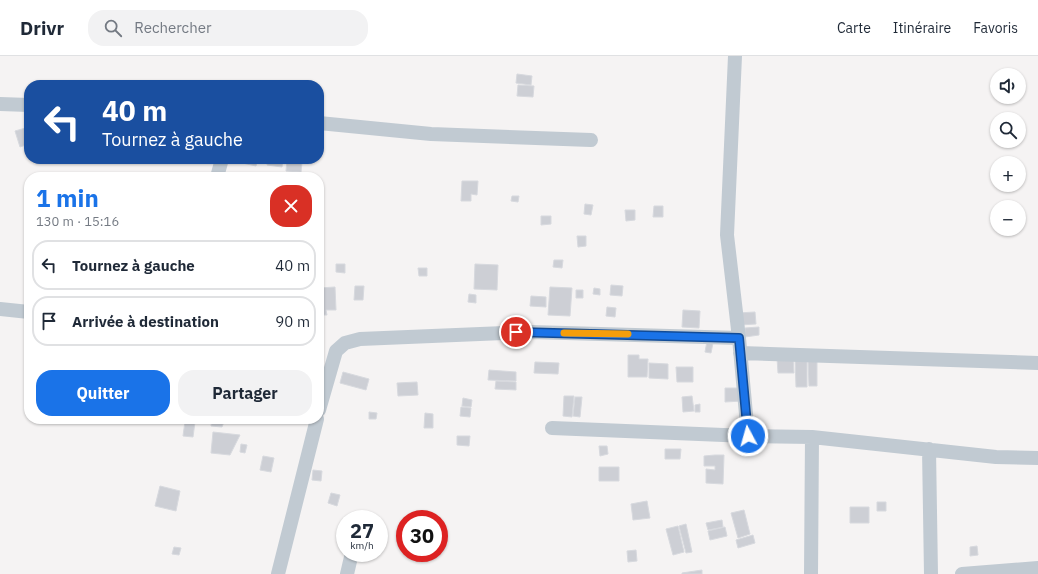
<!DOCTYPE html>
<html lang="fr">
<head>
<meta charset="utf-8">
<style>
  :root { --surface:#fff; --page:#f2f2f3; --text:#1f2937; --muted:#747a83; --line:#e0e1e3; --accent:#1a73e8 }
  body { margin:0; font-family:"IBM Plex Sans",sans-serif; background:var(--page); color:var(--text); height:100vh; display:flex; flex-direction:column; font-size:15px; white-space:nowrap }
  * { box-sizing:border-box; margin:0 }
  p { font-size:13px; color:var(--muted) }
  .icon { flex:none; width:22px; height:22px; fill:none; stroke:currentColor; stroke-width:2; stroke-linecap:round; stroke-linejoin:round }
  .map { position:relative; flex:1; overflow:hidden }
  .side { position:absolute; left:24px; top:116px; width:300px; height:252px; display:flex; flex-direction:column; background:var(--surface); border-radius:16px; box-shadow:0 1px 3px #0004 }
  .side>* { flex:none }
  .banner { position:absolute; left:24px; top:24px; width:300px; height:84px; border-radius:16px; box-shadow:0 1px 3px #0004; background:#1a4fa0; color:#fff; overflow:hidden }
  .fabs { position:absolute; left:990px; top:12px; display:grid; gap:8px }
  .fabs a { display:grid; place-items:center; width:36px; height:36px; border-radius:50%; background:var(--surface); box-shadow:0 1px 3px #0004; font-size:20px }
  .speed { position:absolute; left:336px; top:454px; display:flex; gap:8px; font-size:20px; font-weight:700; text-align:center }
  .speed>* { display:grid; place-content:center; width:52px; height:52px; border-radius:50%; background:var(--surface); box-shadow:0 1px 3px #0004; line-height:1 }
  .speed small { font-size:10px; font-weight:400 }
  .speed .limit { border:6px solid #d22; background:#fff; color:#111 }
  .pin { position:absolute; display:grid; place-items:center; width:34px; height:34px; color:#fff; margin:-17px; border:2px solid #fff; border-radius:50%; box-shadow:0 1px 4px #0007 }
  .me { position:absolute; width:44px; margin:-22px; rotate:354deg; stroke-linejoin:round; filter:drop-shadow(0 0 3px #0008) }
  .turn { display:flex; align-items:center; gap:14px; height:84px; padding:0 12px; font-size:18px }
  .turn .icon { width:52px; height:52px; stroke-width:2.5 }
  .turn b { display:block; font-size:28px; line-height:34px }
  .round { display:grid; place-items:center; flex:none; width:42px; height:42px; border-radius:16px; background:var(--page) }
  .headline { display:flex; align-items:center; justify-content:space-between; height:68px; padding:0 12px }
  h1 { font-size:24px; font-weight:800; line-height:30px; color:var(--accent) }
  .cta { display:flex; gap:8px; margin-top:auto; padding:8px 12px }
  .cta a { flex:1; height:46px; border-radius:16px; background:var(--accent); color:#fff; font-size:16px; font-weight:800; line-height:46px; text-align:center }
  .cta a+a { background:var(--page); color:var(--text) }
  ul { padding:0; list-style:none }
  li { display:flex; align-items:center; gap:12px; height:50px; margin:0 8px 6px; padding:0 4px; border:2px solid var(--line); border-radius:16px }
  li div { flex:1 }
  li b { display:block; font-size:15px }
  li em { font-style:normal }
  header { display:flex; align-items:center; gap:24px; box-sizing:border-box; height:56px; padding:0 20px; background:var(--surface); border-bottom:1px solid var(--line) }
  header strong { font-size:19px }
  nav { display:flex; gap:22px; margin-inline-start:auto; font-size:14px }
  .search { width:280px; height:36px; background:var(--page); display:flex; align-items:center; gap:10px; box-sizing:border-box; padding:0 14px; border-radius:16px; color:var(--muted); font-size:15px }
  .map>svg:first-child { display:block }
  .building { fill:#cdcfd5; stroke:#d7d9de }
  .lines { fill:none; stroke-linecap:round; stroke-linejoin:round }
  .minor { stroke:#c1cad2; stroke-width:14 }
  .route-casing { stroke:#114b97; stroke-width:10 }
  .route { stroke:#1a73e8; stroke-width:7 }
  .slow { stroke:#f59e0b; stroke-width:7 }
</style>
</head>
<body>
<header>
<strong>Drivr</strong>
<div class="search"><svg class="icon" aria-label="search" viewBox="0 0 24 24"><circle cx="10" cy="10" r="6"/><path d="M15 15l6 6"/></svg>Rechercher</div>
<nav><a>Carte</a><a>Itinéraire</a><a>Favoris</a></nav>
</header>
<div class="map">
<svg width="1038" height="518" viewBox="0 0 1038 518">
  <rect width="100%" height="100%" fill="#f5f3f3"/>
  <!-- building -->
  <path class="building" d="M 517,18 L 532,20 L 531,29 L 516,27 Z
    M 518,29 L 534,30 L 533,41 L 517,40 Z
    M 29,71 L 29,88 L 20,91 L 15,75 Z
    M 239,103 L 258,103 L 256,110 L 238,106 Z
    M 268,103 L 283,104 L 282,111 L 267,109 Z
    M 287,104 L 302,106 L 301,116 L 286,115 Z
    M 462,125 L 478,125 L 477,139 L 471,138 L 471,145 L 461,145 Z
    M 512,140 L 519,140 L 518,146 L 511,145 Z
    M 585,148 L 593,149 L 591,159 L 584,158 Z
    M 654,150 L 663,150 L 663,161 L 653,161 Z
    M 625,154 L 635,154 L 635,164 L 626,165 Z
    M 541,160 L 551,160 L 551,168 L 541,169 Z
    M 577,180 L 586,180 L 586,190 L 578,191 Z
    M 554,204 L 563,204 L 562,212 L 553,211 Z
    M 336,208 L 345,208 L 345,217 L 336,216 Z
    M 475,208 L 498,209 L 497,234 L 474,233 Z
    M 418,212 L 427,212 L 427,220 L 419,220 Z
    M 611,229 L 623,230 L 622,240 L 610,239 Z
    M 355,230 L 364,230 L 363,244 L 354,244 Z
    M 335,231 L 336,254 L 326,254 L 327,259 L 319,259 L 319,232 Z
    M 550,231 L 572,232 L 570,260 L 548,259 Z
    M 594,232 L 600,233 L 600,239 L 593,238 Z
    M 576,234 L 583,234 L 583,242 L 576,242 Z
    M 469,238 L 476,239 L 476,247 L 468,246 Z
    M 531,240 L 546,241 L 546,251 L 530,250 Z
    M 607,251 L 616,252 L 615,261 L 606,260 Z
    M 683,254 L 700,255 L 699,272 L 682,271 Z
    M 755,256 L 756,268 L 739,269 L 738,257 Z
    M 759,271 L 759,279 L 745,281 L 745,272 Z
    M 707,285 L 713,287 L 711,297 L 705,296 Z
    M 628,299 L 639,299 L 639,303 L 648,303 L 647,321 L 628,321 Z
    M 793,301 L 794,317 L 778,317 L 777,302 Z
    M 795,302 L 807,302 L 807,331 L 796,331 Z
    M 808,303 L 817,303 L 817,330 L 809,330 Z
    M 535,306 L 559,307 L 558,318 L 534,317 Z
    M 649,307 L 668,308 L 668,323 L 649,322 Z
    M 676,311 L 693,311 L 693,326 L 677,326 Z
    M 489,314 L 516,316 L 516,325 L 488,324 Z
    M 343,316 L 369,323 L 366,334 L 340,327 Z
    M 496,325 L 516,326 L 516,334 L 495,333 Z
    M 417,326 L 418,339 L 398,340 L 397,327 Z
    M 725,332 L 742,332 L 742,345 L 725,346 Z
    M 564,340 L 574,340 L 572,361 L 563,360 Z
    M 692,340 L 694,355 L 683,356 L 682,341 Z
    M 575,341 L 582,341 L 580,361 L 573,360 Z
    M 463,342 L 472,344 L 471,351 L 462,350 Z
    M 700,348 L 700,356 L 695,356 L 695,349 Z
    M 461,351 L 471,352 L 470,361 L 460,360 Z
    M 369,356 L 377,357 L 376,363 L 369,363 Z
    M 425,357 L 433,358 L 433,372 L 424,372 Z
    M 212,363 L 225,363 L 222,371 L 211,370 Z
    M 185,365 L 195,366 L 193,381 L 183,380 Z
    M 213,376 L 240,379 L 230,399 L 211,397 Z
    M 457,380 L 470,380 L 469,390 L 457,389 Z
    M 241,388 L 247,389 L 245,397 L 240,396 Z
    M 599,390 L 607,390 L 608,398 L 600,400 Z
    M 665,393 L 681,393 L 680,403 L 665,403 Z
    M 715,399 L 724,399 L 723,428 L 706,427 L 706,413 L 715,414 L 715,410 L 704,410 L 704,400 Z
    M 263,400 L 274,402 L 271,416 L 260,414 Z
    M 599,411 L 619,411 L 619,425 L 599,425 Z
    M 313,414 L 322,415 L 321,425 L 312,424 Z
    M 160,430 L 180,435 L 176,455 L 155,450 Z
    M 331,437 L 340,439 L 337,450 L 328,447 Z
    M 647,445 L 650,462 L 633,464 L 631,448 Z
    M 877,446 L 886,446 L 886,455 L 877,455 Z
    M 850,451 L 869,451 L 869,467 L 850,467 Z
    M 744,454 L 750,478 L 738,482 L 731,457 Z
    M 722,464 L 723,471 L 708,474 L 706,467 Z
    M 686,468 L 692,496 L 686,497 L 679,470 Z
    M 678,470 L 684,496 L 673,499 L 666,473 Z
    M 725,471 L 727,480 L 710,484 L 708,475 Z
    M 753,479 L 755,487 L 738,492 L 736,484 Z
    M 977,490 L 978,499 L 970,500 L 970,491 Z
    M 174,491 L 181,492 L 179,499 L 172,498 Z
    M 636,494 L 637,505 L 628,506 L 627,495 Z
    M 702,514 L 702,518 L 682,518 L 682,517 Z"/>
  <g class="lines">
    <!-- minor -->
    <path class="minor" d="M 735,0 L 727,179 L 739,282 L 748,380
      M 0,48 L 29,49
      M 319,67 L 431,78 L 591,84
      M 217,121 L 222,103
      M 0,253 L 29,256
      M 740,297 L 1038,307
      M 319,354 L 336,295 L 345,287 L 360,283 L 531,276 L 739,282
      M 552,372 L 748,380 L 812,381 L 996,401 L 1038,402
      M 929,393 L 931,518
      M 278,518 L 317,363
      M 347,518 L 351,501
      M 811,518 L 812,381
      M 962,518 L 1038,512"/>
  </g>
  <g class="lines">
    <!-- route casing -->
    <g class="route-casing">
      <path id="route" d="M 516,276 L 739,282 L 748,380"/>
    </g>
    <!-- route -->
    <use href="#route" class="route"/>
    <!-- slow -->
    <path class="slow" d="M 564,277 L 628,278"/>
  </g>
</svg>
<div class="fabs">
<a><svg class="icon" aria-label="sound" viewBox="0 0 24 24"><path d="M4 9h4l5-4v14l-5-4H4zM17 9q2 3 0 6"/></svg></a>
<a><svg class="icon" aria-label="search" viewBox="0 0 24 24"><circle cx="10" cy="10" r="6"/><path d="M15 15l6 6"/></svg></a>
<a>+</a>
<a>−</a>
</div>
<div class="speed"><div>27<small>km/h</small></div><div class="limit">30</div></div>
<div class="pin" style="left:516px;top:276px;background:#d93025"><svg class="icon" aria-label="arrive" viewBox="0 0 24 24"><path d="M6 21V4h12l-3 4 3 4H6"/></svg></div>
<svg class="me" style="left:748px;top:380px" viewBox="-20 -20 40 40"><circle r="17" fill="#1a73e8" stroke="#fff" stroke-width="3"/><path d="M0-11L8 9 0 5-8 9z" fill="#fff"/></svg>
<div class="banner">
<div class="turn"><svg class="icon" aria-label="left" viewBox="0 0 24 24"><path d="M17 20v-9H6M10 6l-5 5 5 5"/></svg><div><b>40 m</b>Tournez à gauche</div></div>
</div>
<section class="side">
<div class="headline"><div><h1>1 min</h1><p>130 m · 15:16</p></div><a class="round" style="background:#d93025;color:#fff"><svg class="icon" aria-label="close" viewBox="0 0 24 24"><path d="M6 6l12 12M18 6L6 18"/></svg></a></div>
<ul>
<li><svg class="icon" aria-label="left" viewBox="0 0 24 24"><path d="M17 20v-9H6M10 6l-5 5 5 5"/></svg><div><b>Tournez à gauche</b></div><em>40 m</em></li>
<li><svg class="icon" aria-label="arrive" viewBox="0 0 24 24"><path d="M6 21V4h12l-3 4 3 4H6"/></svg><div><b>Arrivée à destination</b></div><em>90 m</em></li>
</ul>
<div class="cta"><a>Quitter</a><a>Partager</a></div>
</section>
</div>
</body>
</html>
